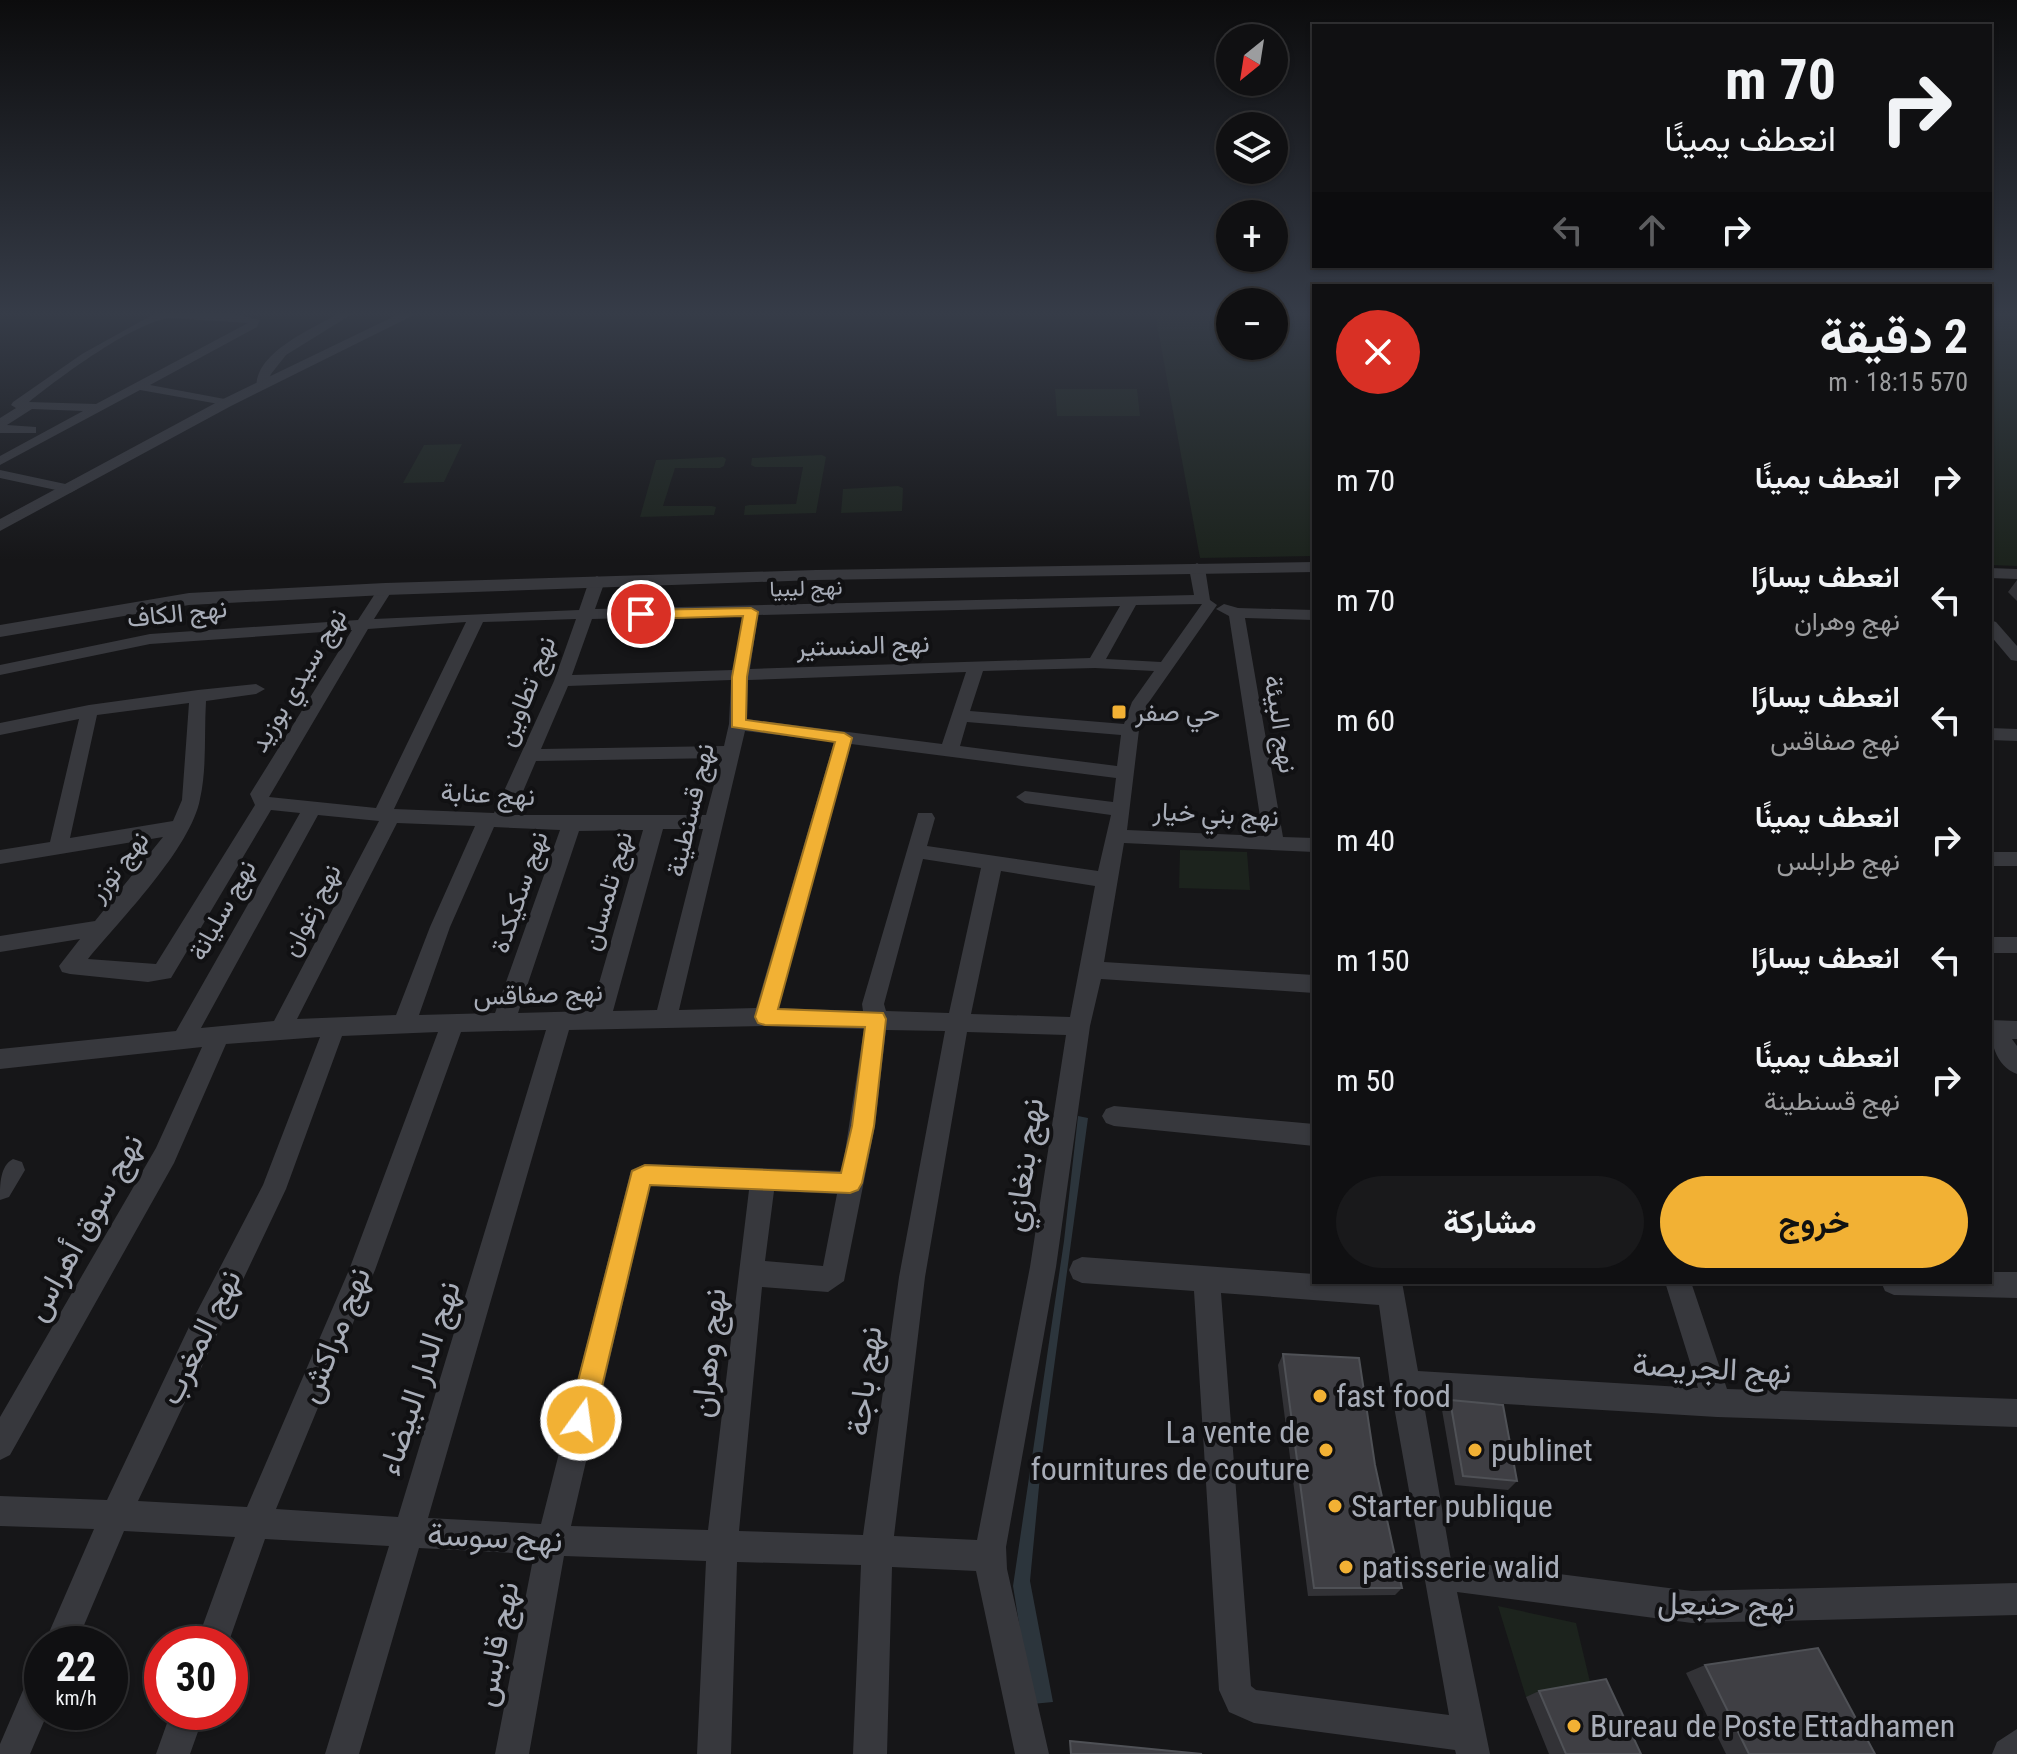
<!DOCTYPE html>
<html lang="ar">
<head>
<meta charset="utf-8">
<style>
  :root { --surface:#101012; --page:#19191b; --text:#f1f3f6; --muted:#9c9d9f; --line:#303032; --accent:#f2b134 }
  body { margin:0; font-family:"Roboto Condensed",Vazirmatn,sans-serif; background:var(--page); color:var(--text); direction:rtl; height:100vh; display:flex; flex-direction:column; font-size:30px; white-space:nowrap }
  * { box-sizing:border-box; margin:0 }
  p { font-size:26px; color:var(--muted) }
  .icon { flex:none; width:44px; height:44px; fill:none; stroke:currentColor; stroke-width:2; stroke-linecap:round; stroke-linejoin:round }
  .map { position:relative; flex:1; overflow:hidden; direction:ltr }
  .drawer { position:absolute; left:1312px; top:284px; width:680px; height:1000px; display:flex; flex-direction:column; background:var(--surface); border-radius:0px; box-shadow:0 2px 6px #0004,0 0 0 2px var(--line); direction:rtl }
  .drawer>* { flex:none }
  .guide { position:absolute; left:1312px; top:24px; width:680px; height:244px; border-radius:0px; box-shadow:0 2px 6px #0004,0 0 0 2px var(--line); direction:rtl; background:#101012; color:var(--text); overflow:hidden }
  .needle { width:52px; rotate:210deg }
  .fabs { position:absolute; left:1216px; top:24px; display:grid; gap:16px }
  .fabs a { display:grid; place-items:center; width:72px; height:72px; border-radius:50%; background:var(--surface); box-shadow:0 2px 6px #0004,0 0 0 2px var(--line); font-size:40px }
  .speed { position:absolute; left:24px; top:1626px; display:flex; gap:16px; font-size:40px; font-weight:700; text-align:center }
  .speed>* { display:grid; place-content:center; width:104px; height:104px; border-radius:50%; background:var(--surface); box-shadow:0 2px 6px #0004,0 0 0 2px var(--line); line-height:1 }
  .speed small { font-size:20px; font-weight:400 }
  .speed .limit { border:12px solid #d22; background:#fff; color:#111 }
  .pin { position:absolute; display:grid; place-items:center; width:68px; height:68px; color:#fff; margin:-34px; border:4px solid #fff; border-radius:50%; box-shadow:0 2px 8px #0007 }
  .me { position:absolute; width:88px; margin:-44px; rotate:14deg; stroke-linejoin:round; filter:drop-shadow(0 0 6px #0008) }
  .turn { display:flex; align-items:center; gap:28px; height:168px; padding:0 24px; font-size:36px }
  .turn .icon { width:104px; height:104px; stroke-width:2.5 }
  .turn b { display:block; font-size:56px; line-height:68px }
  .lanes { display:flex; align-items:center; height:76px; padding:0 24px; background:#0003; justify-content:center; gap:40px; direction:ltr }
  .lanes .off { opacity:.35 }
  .round { display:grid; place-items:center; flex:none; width:84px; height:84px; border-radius:42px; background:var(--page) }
  .headline { display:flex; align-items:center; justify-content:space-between; height:136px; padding:0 24px }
  h1 { font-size:48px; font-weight:700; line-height:60px }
  .button { display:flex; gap:16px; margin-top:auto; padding:16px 24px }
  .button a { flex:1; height:92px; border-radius:48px; background:var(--accent); color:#111; font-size:32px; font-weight:700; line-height:92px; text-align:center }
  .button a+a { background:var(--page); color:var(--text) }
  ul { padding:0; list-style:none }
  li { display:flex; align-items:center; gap:24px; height:120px; padding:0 24px }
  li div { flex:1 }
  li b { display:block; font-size:30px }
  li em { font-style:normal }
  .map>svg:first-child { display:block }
  .green { fill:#1c231d }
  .water { fill:#2c353c }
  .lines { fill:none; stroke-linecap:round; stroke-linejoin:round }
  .minor { fill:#37383d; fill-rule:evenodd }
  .tertiary { fill:#37383d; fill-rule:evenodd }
  .wall { fill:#323236 }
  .building { fill:#3f3f44; stroke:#4f5156; stroke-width:2 }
  .route { fill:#f2b134; stroke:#9d7322; stroke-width:2 }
  .poi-dot { fill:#f2b134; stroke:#111113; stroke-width:3 }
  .labels { text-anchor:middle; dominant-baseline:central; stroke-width:8; stroke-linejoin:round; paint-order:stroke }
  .far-street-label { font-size:22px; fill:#a8adb8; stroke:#111113 }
  .street-label { font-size:26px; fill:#a8adb8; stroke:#111113 }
  .poi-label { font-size:26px; fill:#a8adb8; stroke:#111113; text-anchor:start }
  .near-street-label { font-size:32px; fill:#a8adb8; stroke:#111113 }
  .near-poi-label { font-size:32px; fill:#a8adb8; stroke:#111113; text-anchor:start }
</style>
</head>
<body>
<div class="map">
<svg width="2017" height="1754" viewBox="0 0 2017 1754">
  <rect width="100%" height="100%" fill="#161618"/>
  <!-- green -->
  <path class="green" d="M 1155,314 L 1230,314 L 1230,346 L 1274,346 L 1274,314 L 1314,314 L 1314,556 L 1200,558 Z
    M 1990,314 L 2017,314 L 2017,566 L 1990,565 Z
    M 1055,389 L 1137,389 L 1140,416 L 1057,416 Z
    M 462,444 L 444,482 L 403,483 L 424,445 Z
    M 822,455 L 826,457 L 816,513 L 744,515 L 745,506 L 749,505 L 796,504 L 803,467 L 755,467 L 751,465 L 752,458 Z
    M 723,457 L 726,459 L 724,466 L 720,468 L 675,468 L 663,506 L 712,506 L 716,507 L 714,515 L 640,517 L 656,460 Z
    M 898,486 L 903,488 L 902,511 L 841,513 L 843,489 Z
    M 1180,850 L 1247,852 L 1250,890 L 1179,888 Z
    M 1498,1606 L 1576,1623 L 1591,1686 L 1526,1697 Z"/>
  <!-- water -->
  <path class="water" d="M 1078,1116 L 1088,1118 L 1042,1455 L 1030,1581 L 1053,1702 L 1032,1704 L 1013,1586 L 1064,1241 Z"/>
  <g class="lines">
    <!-- minor -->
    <path class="minor" d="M 154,314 L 235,314 L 260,320 L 257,327 L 150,385 L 230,400 L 230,406 L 140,390 L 0,465 L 0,456 L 83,411 L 32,409 L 7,425 L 36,427 L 36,433 L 0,433 L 0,418 L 16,408 L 11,405 L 13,402 L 82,354 ZM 169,318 L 248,323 L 96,404 L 29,402 C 60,377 131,324 169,318 Z
      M 338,314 L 352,314 L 286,355 L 271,374 L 265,389 L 257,389 C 252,354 313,328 338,314 Z
      M 0,470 L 70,485 L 77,489 L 70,493 L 0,478 Z
      M 1197,563 L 1205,568 L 1210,600 L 1217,605 L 1149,702 L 1139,730 L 1127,830 L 1263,836 L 1229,616 L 1216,609 L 1224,604 L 1238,608 L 1314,610 L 1314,620 L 1245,618 L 1283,837 L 1314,838 L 1314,852 L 1124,843 L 1104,962 L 1314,975 L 1314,993 L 1101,979 L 1090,1026 L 1056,1267 L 1006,1547 L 1007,1569 L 1049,1754 L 1015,1754 L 976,1571 L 892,1567 L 887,1754 L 853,1754 L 861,1565 L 737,1562 L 731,1754 L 697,1754 L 706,1561 L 564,1556 L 529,1754 L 495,1754 L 534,1554 L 419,1548 L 359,1754 L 325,1754 L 389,1546 L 265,1539 L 228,1644 L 196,1644 L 235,1537 L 124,1531 L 76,1644 L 44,1644 L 94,1529 L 0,1526 L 0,1496 L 107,1500 L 189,1327 L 263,1185 L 320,1037 L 226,1044 L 174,1163 L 10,1455 L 0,1460 L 0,1417 L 156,1148 L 202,1047 L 0,1069 L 0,1049 L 176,1031 L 300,813 L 271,810 L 171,978 L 148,982 L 70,974 L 62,972 L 59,966 L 80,939 L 0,952 L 0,936 L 95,921 L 163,837 L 0,864 L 0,850 L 50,842 L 79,719 L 0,735 L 0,723 L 89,705 L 198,690 L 256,684 L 265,689 L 256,694 L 206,701 C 204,733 207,768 200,799 C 191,848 120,920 88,959 L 156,964 L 255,805 L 250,794 L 352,630 L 150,644 L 0,675 L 0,665 L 150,634 L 358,620 L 380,586 L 385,584 L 393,589 L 374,619 L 579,610 L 589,581 L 597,576 L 605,581 L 595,609 L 1194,595 L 1189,568 ZM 1202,604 L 1161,662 L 1106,659 L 1136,605 ZM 1120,606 L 1090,658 L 750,669 L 758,615 ZM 743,615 L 733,670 L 572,675 L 592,619 ZM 576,619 L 554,681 L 494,813 L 394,809 L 483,622 ZM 466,622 L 376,808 L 269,797 L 368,629 ZM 1095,668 L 1154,671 L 1132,702 L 1124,724 L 970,711 L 983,671 ZM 966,672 L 942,744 L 747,719 L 748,680 ZM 731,680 L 729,724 L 724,746 L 541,749 L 568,686 ZM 189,703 L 182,800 L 173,821 L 70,838 L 97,715 ZM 967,722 L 1121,735 L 1117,766 L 960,746 ZM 745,731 L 834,742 L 756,1008 L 679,1010 ZM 851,744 L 1116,778 L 1113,802 L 1025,791 L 1016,797 L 1025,803 L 1111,815 L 1098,871 L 927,846 L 935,818 L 932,813 L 918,813 L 862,1004 L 863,1011 L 778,1008 ZM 721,758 L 706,815 L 513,815 L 536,761 ZM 318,815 L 379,821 L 274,1021 L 201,1028 ZM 397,823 L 475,826 L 430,927 L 396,1015 L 297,1019 ZM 494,827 L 560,830 L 495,1013 L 419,1015 L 450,927 ZM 663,829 L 703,829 L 657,1010 L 613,1011 ZM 643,830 L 591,1011 L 518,1013 L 579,831 ZM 923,859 L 981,868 L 949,1013 L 886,1011 L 884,1004 ZM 1001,871 L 1095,886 L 1070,1017 L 971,1014 ZM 765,1026 L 864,1029 L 842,1171 L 645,1164 L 631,1170 L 541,1524 L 428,1518 L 569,1030 ZM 546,1030 L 398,1517 L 276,1509 L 375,1270 L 461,1032 ZM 886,1030 L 945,1031 L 899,1277 L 863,1535 L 739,1531 L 762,1287 L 828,1292 L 844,1281 L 875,1126 ZM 438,1032 L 349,1270 L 247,1507 L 138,1501 L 286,1189 L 342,1036 ZM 967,1032 L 1066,1035 L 1030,1267 L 977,1540 L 894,1536 L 925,1277 ZM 650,1186 L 749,1190 L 708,1530 L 571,1526 ZM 774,1191 L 837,1194 L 823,1266 L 765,1261 Z
      M 1990,620 L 1996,622 L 2017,646 L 2017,661 L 2011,660 L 1990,635 Z
      M 1990,728 L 2017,729 L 2017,741 L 1990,740 Z
      M 1990,852 L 2017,852 L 2017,866 L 1990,866 Z
      M 1990,937 L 2017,937 L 2017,953 L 1990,953 Z
      M 1990,1020 L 2017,1021 L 2017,1039 L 2012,1039 L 2017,1046 L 2017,1074 C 1995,1066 1990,1040 1990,1020 Z
      M 1114,1106 L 1314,1124 L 1314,1146 L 1114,1126 L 1106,1123 L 1102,1116 L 1106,1109 Z
      M 13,1159 L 22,1162 L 25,1170 L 9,1197 L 0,1200 C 0,1184 0,1166 13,1159 Z
      M 1082,1257 L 1314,1274 L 1314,1282 L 1402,1282 L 1418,1371 L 1698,1388 L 1665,1282 L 1691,1282 L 1727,1389 L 2017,1399 L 2017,1427 L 1717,1417 L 1423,1399 L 1451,1560 L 1692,1591 L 2017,1583 L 2017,1615 L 1692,1623 L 1457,1592 L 1490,1754 L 1456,1754 L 1455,1750 L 1254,1723 L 1229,1712 L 1219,1690 L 1194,1291 L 1082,1283 L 1073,1279 L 1069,1270 L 1073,1261 ZM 1221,1293 L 1379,1305 L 1390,1384 L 1449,1715 L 1256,1690 L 1251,1686 Z
      M 1990,1272 L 2017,1272 L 2017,1298 L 1894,1295 L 1885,1291 L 1881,1282 L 1990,1282 Z
      M 42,1670 L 42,1712 L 48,1712 L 30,1754 L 0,1754 L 0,1744 L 30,1674 Z
      M 171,1712 L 205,1712 L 190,1754 L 156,1754 Z
      M 2017,1729 L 2017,1754 L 1992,1754 L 1997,1742 Z"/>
    <!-- tertiary -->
    <path class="tertiary" d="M 399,314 L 416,314 L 231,406 L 0,531 L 0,519 L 221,400 Z
      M 1314,562 L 1314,572 L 816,580 L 385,595 L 189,605 L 0,637 L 0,625 L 189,593 L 385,583 L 816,570 Z
      M 1990,568 L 2017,569 L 2017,579 L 1990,578 Z"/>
  </g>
  <!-- wall -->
  <path class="wall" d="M 2017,580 L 2017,601 L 2008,592 Z
    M 1283,1354 L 1375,1465 L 1402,1588 L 1395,1595 L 1308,1596 L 1278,1365 Z
    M 1450,1400 L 1517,1481 L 1508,1490 L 1455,1485 L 1442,1410 Z
    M 1705,1665 L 1875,1754 L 1726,1754 L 1686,1673 Z
    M 1539,1691 L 1641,1754 L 1549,1754 L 1526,1697 Z"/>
  <!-- building -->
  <path class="building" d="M 1283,1354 L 1359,1358 L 1375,1465 L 1402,1588 L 1314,1588 Z
    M 1450,1400 L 1503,1405 L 1517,1481 L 1463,1476 Z
    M 1818,1648 L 1875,1754 L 1749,1754 L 1705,1665 Z
    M 1606,1679 L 1641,1754 L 1566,1754 L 1539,1691 Z
    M 1070,1741 L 1202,1754 L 1071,1754 Z"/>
  <!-- sky -->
  <linearGradient id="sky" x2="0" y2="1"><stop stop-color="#0c0c0d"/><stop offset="0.56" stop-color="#363c48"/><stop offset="1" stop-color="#363c48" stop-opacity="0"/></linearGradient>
  <rect width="2017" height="560" fill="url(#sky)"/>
  <!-- route -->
  <path class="route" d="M 751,608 L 758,612 L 747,677 L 746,720 L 844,733 L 852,738 L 778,1009 L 883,1013 L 886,1019 L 874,1126 L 862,1183 L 858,1190 L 850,1193 L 650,1185 L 594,1420 L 590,1430 L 581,1433 L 572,1430 L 568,1420 L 632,1171 L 645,1165 L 841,1173 L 852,1126 L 865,1027 L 765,1025 L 758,1023 L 755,1017 L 835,742 L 732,727 L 732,677 L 743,616 L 641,619 L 634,614 L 641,610 Z"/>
  <!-- markers -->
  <g class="poi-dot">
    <rect x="1111" y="704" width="16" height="16" rx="4"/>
    <circle cx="1320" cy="1396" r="8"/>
    <circle cx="1326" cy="1450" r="8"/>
    <circle cx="1475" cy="1450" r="8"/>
    <circle cx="1335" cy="1506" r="8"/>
    <circle cx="1346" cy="1567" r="8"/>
    <circle cx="1574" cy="1726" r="8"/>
  </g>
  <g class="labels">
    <!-- far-street labels -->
    <g class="far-street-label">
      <text transform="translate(806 588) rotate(-2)">نهج ليبيا</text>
    </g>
    <!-- street labels -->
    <g class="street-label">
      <text transform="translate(177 613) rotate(-6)">نهج الكاف</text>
      <text transform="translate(863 645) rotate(-2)">نهج المنستير</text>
      <text transform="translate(298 680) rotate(-59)">نهج سيدي بوزيد</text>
      <text transform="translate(526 691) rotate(-68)">نهج تطاوين</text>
      <text transform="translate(1281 724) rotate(81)">نهج البيئة</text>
      <text transform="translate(488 794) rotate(3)">نهج عنابة</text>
      <text transform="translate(690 810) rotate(-77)">نهج قسنطينة</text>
      <text transform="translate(1216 814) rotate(3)">نهج بني خيار</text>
      <text transform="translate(118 866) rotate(-52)">نهج توزر</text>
      <text transform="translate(607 891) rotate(-74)">نهج تلمسان</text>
      <text transform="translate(519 892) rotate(-71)">نهج سكيكدة</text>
      <text transform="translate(222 910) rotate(-61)">نهج سليانة</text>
      <text transform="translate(311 910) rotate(-63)">نهج زغوان</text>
      <text transform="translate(538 994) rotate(-2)">نهج صفاقس</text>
    </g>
    <!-- poi labels -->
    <g class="poi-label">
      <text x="1135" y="712">حي صفر</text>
    </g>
    <!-- near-street labels -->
    <g class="near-street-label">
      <text transform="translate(1023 1165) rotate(-82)">نهج بنغازي</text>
      <text transform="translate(84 1227) rotate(-61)">نهج سوق أهراس</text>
      <text transform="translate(334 1335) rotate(-68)">نهج مراكش</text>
      <text transform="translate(200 1337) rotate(-64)">نهج المغرب</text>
      <text transform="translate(708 1353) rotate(-84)">نهج وهران</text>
      <text transform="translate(1712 1368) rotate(3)">نهج الجريصة</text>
      <text transform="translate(419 1378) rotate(-72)">نهج الدار البيضاء</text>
      <text transform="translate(864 1381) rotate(-83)">نهج باجة</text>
      <text transform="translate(495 1537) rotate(3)">نهج سوسة</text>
      <text transform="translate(1726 1604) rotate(1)">نهج حنبعل</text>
      <text transform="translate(496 1644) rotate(-79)">نهج قابس</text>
    </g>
    <!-- near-poi labels -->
    <g class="near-poi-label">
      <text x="1336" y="1396">fast food</text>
      <text x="1310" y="1432" text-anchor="end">La vente de<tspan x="1310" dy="37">fournitures de couture</tspan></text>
      <text x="1491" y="1450">publinet</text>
      <text x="1351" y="1506">Starter publique</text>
      <text x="1362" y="1567">patisserie walid</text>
      <text x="1590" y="1726">Bureau de Poste Ettadhamen</text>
    </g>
  </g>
</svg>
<div class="fabs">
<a><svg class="needle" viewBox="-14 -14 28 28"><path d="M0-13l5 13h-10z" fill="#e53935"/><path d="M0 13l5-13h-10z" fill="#9c9d9f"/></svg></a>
<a><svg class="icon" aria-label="layers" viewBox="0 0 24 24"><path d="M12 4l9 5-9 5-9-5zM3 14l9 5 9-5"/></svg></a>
<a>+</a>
<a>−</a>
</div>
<div class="speed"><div>22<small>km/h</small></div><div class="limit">30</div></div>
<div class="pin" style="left:641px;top:614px;background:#d93025"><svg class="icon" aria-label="arrive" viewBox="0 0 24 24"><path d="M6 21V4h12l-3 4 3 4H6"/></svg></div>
<svg class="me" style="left:581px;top:1420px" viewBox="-20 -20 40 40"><circle r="17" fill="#f2b134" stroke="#fff" stroke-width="3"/><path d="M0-11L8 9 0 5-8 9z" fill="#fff"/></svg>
<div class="guide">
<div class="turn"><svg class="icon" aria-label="right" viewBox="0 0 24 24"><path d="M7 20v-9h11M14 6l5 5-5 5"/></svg><div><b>70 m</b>انعطف يمينًا</div></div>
<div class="lanes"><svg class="icon off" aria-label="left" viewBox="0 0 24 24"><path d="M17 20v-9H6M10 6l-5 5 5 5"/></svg><svg class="icon off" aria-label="ahead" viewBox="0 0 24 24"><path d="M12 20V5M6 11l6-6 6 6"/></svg><svg class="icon" aria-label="right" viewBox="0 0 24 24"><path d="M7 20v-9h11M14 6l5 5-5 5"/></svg></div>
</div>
<section class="drawer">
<div class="headline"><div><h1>2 دقيقة</h1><p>570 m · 18:15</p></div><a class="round" style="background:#d93025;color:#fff"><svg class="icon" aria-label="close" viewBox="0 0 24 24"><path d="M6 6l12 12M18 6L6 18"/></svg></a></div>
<ul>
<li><svg class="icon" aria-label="right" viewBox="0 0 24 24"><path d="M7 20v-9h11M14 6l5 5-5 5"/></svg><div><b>انعطف يمينًا</b></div><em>70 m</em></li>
<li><svg class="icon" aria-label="left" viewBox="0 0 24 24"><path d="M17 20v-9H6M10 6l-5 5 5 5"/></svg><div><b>انعطف يسارًا</b><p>نهج وهران</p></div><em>70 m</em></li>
<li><svg class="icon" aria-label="left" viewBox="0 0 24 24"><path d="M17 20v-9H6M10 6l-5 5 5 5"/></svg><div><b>انعطف يسارًا</b><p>نهج صفاقس</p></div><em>60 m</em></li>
<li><svg class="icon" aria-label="right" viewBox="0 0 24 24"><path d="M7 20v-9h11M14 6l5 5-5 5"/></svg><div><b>انعطف يمينًا</b><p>نهج طرابلس</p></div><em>40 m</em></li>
<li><svg class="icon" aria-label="left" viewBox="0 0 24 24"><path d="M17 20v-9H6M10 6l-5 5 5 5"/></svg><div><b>انعطف يسارًا</b></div><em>150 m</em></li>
<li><svg class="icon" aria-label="right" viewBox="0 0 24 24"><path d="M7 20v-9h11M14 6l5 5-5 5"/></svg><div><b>انعطف يمينًا</b><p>نهج قسنطينة</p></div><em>50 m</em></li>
</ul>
<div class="button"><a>خروج</a><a>مشاركة</a></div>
</section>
</div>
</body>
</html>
